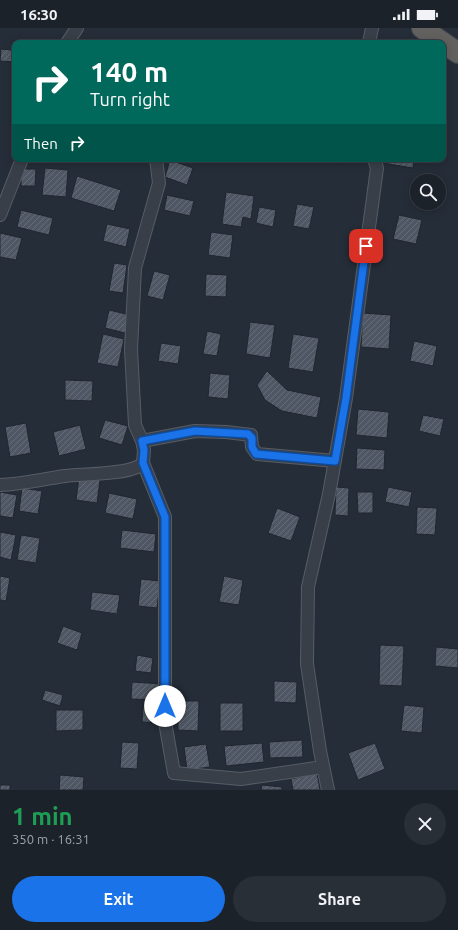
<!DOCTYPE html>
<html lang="en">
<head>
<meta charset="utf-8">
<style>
  :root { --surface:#1c222a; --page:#292f36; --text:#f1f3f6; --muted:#a0a4a8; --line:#3a3f47; --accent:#1a73e8 }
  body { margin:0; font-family:Ubuntu,sans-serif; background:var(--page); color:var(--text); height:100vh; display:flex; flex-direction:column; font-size:15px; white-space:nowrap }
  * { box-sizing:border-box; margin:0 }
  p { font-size:13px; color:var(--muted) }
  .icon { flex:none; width:22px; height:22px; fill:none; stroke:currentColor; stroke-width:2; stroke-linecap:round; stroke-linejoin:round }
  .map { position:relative; height:762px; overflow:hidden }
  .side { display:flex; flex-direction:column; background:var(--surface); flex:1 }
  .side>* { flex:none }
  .hud { position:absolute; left:12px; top:12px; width:434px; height:122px; border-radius:8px; box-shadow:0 2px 10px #0003,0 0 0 1px var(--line); background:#00695c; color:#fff; overflow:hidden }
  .controls { position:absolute; left:410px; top:146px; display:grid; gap:8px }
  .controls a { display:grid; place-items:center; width:36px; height:36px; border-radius:50%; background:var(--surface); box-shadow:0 2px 10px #0003,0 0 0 1px var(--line); font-size:20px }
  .pin { position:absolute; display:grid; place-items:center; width:34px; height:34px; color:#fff; margin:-17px; border-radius:8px; box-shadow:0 2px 6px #0006 }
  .me { position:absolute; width:44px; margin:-22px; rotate:0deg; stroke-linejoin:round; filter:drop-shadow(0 0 3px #0008) }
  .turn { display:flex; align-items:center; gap:14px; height:84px; padding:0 12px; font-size:18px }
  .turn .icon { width:52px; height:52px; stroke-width:2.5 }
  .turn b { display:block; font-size:28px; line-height:34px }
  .then { display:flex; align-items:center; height:38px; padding:0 12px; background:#0003; gap:8px; font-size:15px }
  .round { display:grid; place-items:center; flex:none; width:42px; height:42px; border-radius:21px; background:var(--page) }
  .overview { display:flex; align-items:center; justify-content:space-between; height:68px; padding:0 12px }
  h1 { font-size:24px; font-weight:600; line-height:30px; color:#1e9e55 }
  .primary-button { display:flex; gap:8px; margin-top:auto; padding:8px 12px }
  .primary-button a { flex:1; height:46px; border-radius:24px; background:var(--accent); color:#fff; font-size:16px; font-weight:600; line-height:46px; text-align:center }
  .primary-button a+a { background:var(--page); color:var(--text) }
  .status { display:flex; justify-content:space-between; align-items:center; height:28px; padding:0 20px; background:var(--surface); direction:ltr }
  .status svg { height:11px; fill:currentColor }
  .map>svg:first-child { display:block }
  .building { fill:url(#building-hatch); stroke:#20262f }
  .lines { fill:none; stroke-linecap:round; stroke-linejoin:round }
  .minor-casing { stroke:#575d66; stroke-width:14 }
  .trunk-casing { stroke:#444a53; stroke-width:22 }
  .minor { stroke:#383f48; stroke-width:12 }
  .trunk { stroke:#62615f; stroke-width:20 }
  .route-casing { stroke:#114b97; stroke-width:10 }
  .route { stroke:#1a73e8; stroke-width:7 }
</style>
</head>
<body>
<div class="status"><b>16:30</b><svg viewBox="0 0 49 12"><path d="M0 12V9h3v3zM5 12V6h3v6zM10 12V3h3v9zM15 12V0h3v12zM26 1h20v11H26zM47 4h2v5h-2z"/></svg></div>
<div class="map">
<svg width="458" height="762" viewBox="0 0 458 762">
  <defs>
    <pattern id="building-hatch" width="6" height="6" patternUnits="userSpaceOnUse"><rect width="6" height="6" fill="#4e5763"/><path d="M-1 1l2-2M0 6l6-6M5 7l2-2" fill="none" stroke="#656d78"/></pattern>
  </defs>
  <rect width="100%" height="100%" fill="#252d38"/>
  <!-- building -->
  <path class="building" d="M 13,13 L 35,15 L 15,15 L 15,34 L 0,33 L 1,21 L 12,22 Z
    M 305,131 L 339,131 L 339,135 Z
    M 388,131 L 414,131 L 413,140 L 388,136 Z
    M 170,132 L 193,140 L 187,157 L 165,149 Z
    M 45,140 L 68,142 L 66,169 L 42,167 Z
    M 21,141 L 36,141 L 35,158 L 21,158 Z
    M 77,148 L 121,162 L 114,183 L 71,170 Z
    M 226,164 L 254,168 L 251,191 L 243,189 L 241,199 L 222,196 Z
    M 167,167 L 194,173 L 190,188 L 164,182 Z
    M 297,176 L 314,179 L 309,201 L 293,198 Z
    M 259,179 L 276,182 L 273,199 L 256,195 Z
    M 21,182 L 53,190 L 49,207 L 17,199 Z
    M 399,187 L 422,192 L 416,216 L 393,211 Z
    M 107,196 L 130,201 L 126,219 L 103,213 Z
    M 211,204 L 233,207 L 230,230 L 208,227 Z
    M 0,205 L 22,210 L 16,232 L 0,229 Z
    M 114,235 L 127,237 L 123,265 L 109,263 Z
    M 154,243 L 170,247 L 163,272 L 147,268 Z
    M 206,246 L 227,247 L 226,269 L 205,268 Z
    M 109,282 L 130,287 L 125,305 L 105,300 Z
    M 363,285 L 391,287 L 389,321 L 361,319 Z
    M 250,294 L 275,297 L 270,330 L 246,326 Z
    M 207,303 L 221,306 L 217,328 L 203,326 Z
    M 103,306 L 124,311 L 118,339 L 97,335 Z
    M 293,306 L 319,310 L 313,344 L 288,340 Z
    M 414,313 L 437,318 L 433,338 L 410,333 Z
    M 161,315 L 181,318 L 178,336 L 158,333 Z
    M 267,343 L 287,362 L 321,369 L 317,390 L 282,383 L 265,372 L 257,357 Z
    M 210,345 L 230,347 L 228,371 L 208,369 Z
    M 65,352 L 93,353 L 92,373 L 65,372 Z
    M 358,381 L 389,384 L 387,410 L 356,407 Z
    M 423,387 L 444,391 L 440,408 L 419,403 Z
    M 105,392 L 128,398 L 122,417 L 99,410 Z
    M 26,395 L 31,425 L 10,429 L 5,399 Z
    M 80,397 L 86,421 L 59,428 L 53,404 Z
    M 357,420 L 385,422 L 384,442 L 356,441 Z
    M 79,449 L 100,452 L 97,475 L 76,472 Z
    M 336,459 L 349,460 L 348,488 L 335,487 Z
    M 388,459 L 412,464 L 409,479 L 385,474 Z
    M 22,460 L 42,463 L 38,486 L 19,483 Z
    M 0,464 L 17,467 L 13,490 L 0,488 Z
    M 357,464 L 373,464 L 373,485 L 358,485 Z
    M 109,465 L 137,471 L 133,491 L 105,485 Z
    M 417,479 L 437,480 L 435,507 L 416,506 Z
    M 277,480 L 300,489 L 291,513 L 268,505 Z
    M 122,502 L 156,506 L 154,524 L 120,520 Z
    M 0,504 L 16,507 L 11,532 L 0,529 Z
    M 21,507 L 40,510 L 36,535 L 17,532 Z
    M 0,548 L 10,550 L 6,573 L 0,572 Z
    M 224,548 L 243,552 L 239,577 L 219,574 Z
    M 141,551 L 160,553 L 157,580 L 138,578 Z
    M 92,564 L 120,567 L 117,586 L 90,582 Z
    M 63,598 L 82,605 L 77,622 L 57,615 Z
    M 380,617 L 404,618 L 402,658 L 379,657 Z
    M 436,619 L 458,621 L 458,640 L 435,638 Z
    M 137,627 L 153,630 L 151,645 L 135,643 Z
    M 274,653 L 297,654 L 296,675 L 274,674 Z
    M 132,654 L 163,656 L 162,672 L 131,671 Z
    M 45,662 L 63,667 L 60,678 L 42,672 Z
    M 178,673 L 199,673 L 198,703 L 178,702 Z
    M 220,675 L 243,675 L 243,703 L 220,703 Z
    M 404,677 L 424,679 L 422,705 L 401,703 Z
    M 143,679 L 163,680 L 163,695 L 142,694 Z
    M 56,682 L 83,682 L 83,702 L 56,703 Z
    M 302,712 L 303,729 L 270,730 L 269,714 Z
    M 122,714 L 139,715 L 137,741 L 120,740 Z
    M 262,715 L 264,734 L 226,738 L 224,718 Z
    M 375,715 L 385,741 L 358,752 L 348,725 Z
    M 206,716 L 210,739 L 187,742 L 184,719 Z
    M 317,745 L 320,762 L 293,762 L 291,751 Z
    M 60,747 L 84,749 L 83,762 L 59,762 Z
    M 0,757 L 10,757 L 10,762 L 0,762 Z
    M 262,757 L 282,759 L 282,762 L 261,762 Z"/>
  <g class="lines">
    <!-- minor casing -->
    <g class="minor-casing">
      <path id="minor" d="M 67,15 L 77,0
        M 369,15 L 372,0
        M 0,187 L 22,131
        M 142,413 L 135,397 L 131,321 L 135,240 L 159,155 L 156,131
        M 143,435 L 165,489 L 165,694 L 174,745 L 241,751 L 323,739
        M 0,457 C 22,456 43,451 65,448 C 81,446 133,447 143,435 L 144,422 L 142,413 L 195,403 L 226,404 L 251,407 L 252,419 L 257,426 L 335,433
        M 328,762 L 320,723 L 307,636 L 308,559 L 329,466 L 346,370 L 377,140 L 374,131"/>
    </g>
    <!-- trunk casing -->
    <g class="trunk-casing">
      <path id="trunk" d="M 422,0 L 458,25"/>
    </g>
    <!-- minor -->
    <use href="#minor" class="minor"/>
    <!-- trunk -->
    <use href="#trunk" class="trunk"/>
  </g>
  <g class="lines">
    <!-- route casing -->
    <g class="route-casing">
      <path id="route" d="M 165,678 L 165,489 L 143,435 L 144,422 L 142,413 L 195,403 L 248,406 L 252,410 L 252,419 L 256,426 L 335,433 L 346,370 L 366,218"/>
    </g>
    <!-- route -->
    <use href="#route" class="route"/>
  </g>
</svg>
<div class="controls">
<a><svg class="icon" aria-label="search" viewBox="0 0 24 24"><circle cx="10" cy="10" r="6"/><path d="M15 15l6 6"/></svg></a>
</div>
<div class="pin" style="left:366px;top:218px;background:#d93025"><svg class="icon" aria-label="arrive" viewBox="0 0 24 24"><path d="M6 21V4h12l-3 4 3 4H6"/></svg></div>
<svg class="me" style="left:165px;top:678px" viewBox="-20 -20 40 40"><circle r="19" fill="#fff"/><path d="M0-13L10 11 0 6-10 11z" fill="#1a73e8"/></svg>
<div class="hud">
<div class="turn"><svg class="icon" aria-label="right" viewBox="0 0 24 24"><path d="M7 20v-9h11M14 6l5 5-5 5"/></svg><div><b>140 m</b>Turn right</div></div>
<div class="then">Then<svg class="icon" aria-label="right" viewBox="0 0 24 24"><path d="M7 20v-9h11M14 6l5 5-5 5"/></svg></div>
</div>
</div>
<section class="side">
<div class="overview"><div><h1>1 min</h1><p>350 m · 16:31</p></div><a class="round"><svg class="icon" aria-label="close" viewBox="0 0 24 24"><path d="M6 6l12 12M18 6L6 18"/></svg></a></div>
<div class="primary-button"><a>Exit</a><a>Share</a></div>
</section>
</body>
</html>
